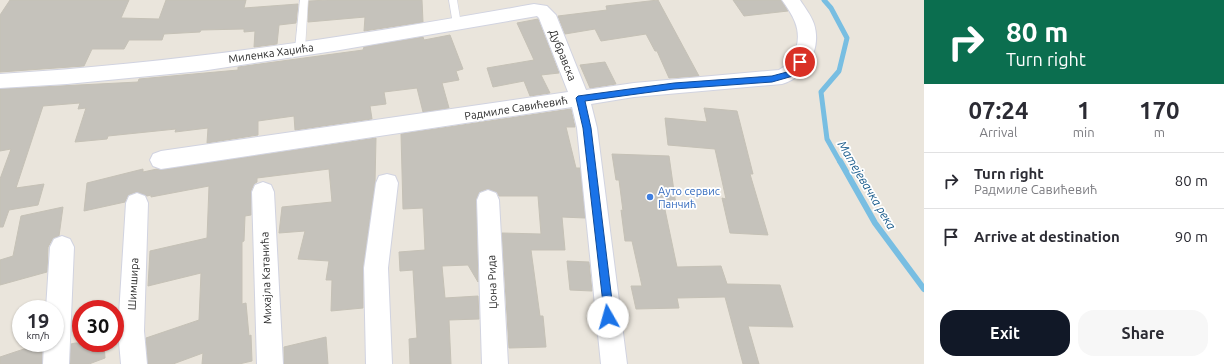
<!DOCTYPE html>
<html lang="en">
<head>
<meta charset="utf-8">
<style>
  :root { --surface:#fff; --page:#f7f7f7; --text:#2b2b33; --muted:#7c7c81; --line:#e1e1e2; --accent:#111827 }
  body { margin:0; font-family:Ubuntu,sans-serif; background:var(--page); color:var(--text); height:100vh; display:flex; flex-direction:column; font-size:15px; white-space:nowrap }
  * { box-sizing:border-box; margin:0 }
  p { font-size:13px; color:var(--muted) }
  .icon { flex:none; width:22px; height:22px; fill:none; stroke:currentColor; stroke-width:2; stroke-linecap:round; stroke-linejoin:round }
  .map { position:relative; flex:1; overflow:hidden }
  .panel { display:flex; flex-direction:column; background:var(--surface); width:300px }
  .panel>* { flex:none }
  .guide { background:#0b6e4f; color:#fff; overflow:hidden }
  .speed { position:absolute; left:12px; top:300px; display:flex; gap:8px; font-size:20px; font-weight:700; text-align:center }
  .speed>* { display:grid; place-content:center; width:52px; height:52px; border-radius:50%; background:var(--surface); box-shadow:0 1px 3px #0004; line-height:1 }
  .speed small { font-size:10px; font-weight:400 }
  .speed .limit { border:6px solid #d22; background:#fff; color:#111 }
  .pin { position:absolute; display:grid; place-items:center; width:34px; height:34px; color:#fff; margin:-17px; border:2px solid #fff; border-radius:50%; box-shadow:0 1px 4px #0007 }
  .me { position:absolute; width:44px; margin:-22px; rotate:353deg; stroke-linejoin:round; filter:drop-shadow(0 0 3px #0008) }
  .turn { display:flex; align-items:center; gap:14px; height:84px; padding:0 16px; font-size:18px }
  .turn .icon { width:52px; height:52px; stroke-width:2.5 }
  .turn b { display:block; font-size:28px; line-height:34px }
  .eta { display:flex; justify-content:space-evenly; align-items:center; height:68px; text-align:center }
  .eta b { font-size:24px; font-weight:700; line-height:28px }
  .primary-button { display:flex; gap:8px; margin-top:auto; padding:8px 16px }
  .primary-button a { flex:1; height:46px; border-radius:16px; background:var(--accent); color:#fff; font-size:16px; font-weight:700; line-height:46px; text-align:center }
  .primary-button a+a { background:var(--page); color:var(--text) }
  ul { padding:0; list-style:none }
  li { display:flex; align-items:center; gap:12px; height:56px; padding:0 16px; border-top:1px solid var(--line) }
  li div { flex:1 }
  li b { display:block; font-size:15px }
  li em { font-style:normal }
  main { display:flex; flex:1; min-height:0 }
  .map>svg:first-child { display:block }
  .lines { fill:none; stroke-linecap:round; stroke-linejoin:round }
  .stream-far1 { stroke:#78bee2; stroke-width:5 }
  .stream { stroke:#78bee2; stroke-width:6 }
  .building { fill:#c5c2bb; stroke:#c5c1b6 }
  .lane-casing { stroke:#d1d3e0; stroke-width:1 }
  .street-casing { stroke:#d1d3e0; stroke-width:2 }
  .lane { fill:#fff; fill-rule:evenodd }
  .street { fill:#fff; fill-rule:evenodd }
  .route { fill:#1a73e8; stroke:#114b97 }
  .shop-dot { fill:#3f7fe0; stroke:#fff; stroke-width:1.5 }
  .labels { text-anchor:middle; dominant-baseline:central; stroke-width:3.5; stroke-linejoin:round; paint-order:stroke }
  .street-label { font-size:11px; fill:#292929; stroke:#fff }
  .shop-label { font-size:11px; fill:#366cbe; stroke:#fff; text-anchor:start }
  .water-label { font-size:12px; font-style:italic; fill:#1a5c8c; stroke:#fff }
</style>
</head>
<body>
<main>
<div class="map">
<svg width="924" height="364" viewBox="0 0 924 364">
  <rect width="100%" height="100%" fill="#eae5dc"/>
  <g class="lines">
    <!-- stream-far1 -->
    <path class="stream-far1" d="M 824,0 L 831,8 L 847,38 L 839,71 L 821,92 L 827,139 L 840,162"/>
    <!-- stream -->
    <path class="stream" d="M 840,161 L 875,223 L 924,289"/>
  </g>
  <!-- building -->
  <path class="building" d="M 10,0 L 129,0 L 121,18 L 159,19 L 166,0 L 246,0 L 244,8 L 298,4 L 296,23 L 279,25 L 277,44 L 254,47 L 255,31 L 244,32 L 244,29 L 201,30 L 200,32 L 164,34 L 162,40 L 129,40 L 124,49 L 92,49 L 84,66 L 0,72 L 0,15 Z
    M 328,0 L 422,0 L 423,22 L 364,31 L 365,17 L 308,22 L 309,1 Z
    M 658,0 L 699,76 L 669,78 L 657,51 L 655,51 L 646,34 L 601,41 L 595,29 L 565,34 L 558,16 L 607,10 L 606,6 Z
    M 733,0 L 781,0 L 788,11 L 744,16 Z
    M 538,19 L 559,73 L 541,75 L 550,93 L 530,96 L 524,81 L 493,87 L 487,68 L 534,60 L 517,23 Z
    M 450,35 L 463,69 L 456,71 L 459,80 L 442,83 L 449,108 L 423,112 L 417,88 L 384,92 L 386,104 L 370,106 L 372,119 L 295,130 L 294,116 L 258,121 L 258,135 L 207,143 L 208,128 L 175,132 L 176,129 L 108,136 L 107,139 L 75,142 L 86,108 L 78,109 L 80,103 L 43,106 L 16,188 L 44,184 L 38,205 L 9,210 L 3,227 L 0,227 L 0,179 L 11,149 L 0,151 L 0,89 L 138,82 L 139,79 L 238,70 L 238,67 L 363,50 L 364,47 L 423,37 L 424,40 Z
    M 605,62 L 616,84 L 590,88 L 580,65 Z
    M 704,108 L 737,111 L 753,174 L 750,174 L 768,235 L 730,233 L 722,198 L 726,199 L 715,149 L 668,145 L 665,118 L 707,122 Z
    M 571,109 L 575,127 L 566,127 L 576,168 L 580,168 L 585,218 L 562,217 L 565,250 L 531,250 L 540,316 L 543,316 L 546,347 L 509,348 L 502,233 L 541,234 L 538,196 L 499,196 L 497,192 L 487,189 L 479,192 L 476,200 L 478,282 L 468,265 L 442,266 L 445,298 L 478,296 L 479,319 L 449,320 L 451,364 L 410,364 L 409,339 L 417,338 L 413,270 L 400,271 L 399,252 L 425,250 L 423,208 L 403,209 L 401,134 Z
    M 376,138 L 375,183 L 363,268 L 363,308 L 331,311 L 332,280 L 326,280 L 329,261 L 298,259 L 305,231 L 279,233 L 282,207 L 332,202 L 329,169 L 257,178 L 257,182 L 254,184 L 251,191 L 251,215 L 245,216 L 244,241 L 242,242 L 242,304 L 246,303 L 249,336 L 251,335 L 252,361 L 239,364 L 202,364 L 203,353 L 173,364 L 148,364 L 146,338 L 199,320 L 201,273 L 148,286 L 150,251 L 207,238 L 209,186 L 151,197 L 151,195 L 147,196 L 136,192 L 128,195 L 125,202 L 84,211 L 87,183 L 143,169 L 143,172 L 157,169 L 161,170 Z
    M 612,154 L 669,156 L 676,205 L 664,205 L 677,267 L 721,266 L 727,284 L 780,285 L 793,327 L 748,326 L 759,364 L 743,364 L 725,297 L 677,298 L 679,308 L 636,309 L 631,286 L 642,286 L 632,241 L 625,241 L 621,210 L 623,211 L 619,180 L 616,180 Z
    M 63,207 L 59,236 L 53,238 L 48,247 L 47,272 L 0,285 L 0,260 L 13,256 L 21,216 Z
    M 567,261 L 589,262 L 592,291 L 570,290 Z
    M 326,337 L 328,364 L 284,364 L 284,347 Z
    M 42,343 L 42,364 L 0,364 L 0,357 Z
    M 75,343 L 104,343 L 105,358 L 89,364 L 70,364 L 71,344 Z"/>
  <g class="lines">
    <!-- lane casing -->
    <g class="lane-casing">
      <path id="lane" d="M 300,0 L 308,0 L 305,49 L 300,52 L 295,49 Z
        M 449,0 L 457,0 L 461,24 L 460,26 L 457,27 L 453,24 Z"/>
    </g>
    <!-- street casing -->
    <g class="street-casing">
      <path id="street" d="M 782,0 L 800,0 C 805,8 811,15 814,24 C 822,49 806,77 782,84 L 634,97 L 591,104 L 597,128 L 627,364 L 601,364 L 577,128 L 572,107 L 161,169 L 153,166 L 150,160 L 153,154 L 161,151 L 568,92 L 539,18 L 537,16 L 334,51 L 201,71 L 67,84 L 0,88 L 0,74 C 180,63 357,36 534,4 L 547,6 L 556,15 L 586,90 L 634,83 L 779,70 C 796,61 802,39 795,22 C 792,14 787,7 782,0 Z
        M 387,174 L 395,176 L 398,183 L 388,268 L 392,364 L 366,364 L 364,268 L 376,183 L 379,176 Z
        M 263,182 L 271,185 L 274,192 L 283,364 L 257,364 L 252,192 L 255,185 Z
        M 488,190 L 496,193 L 499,200 L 508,364 L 482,364 L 477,200 L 480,193 Z
        M 137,193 L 145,196 L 148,203 L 144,331 L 147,364 L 121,364 L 118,331 L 126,203 L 129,196 Z
        M 62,236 L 70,239 L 74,247 L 69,364 L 43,364 L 44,343 L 55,343 L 55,309 L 46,309 L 50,247 L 54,239 Z"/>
    </g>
    <!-- lane -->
    <use href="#lane" class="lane"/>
    <!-- street -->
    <use href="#street" class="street"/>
  </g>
  <!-- route -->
  <path class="route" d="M 800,59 L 804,62 L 793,76 L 772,82 L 674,89 L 585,101 L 591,128 L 614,317 L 612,321 L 608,322 L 605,321 L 583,128 L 576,98 L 578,96 L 674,83 L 772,76 L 787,72 Z"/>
  <!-- markers -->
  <circle class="shop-dot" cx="650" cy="197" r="4"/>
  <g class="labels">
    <!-- street labels -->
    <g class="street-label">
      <text transform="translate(271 53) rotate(-8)">Миленка Хаџића</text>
      <text transform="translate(563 55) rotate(68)">Дубравска</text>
      <text transform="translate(516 108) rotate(-9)">Радмиле Савићевић</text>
      <text transform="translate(266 278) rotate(-92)">Михајла Катанића</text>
      <text transform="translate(492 282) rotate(-92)">Џона Рида</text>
      <text transform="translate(133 284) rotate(-87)">Шимшира</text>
    </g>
    <!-- shop labels -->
    <g class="shop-label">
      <text x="658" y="191">Ауто сервис<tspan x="658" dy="13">Панчић</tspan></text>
    </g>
    <!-- water labels -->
    <g class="water-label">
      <text transform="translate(867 185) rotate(59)">Матејевачка река</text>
    </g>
  </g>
</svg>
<div class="speed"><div>19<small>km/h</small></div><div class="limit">30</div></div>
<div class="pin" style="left:800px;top:62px;background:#d93025"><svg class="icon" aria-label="arrive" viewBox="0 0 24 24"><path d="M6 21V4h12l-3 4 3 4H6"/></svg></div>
<svg class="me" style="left:608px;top:317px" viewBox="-20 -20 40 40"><circle r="19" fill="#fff"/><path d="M0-13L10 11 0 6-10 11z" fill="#1a73e8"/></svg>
</div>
<section class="panel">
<div class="guide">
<div class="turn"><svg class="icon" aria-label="right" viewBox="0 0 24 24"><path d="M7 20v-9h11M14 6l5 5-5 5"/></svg><div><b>80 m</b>Turn right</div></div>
</div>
<div class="eta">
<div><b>07:24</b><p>Arrival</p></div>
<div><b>1</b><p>min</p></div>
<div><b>170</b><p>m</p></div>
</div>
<ul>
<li><svg class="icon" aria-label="right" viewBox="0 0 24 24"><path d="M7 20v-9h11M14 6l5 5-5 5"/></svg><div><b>Turn right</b><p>Радмиле Савићевић</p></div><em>80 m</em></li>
<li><svg class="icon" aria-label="arrive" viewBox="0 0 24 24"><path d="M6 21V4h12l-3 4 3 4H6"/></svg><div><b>Arrive at destination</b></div><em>90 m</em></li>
</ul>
<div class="primary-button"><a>Exit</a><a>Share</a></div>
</section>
</main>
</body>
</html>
